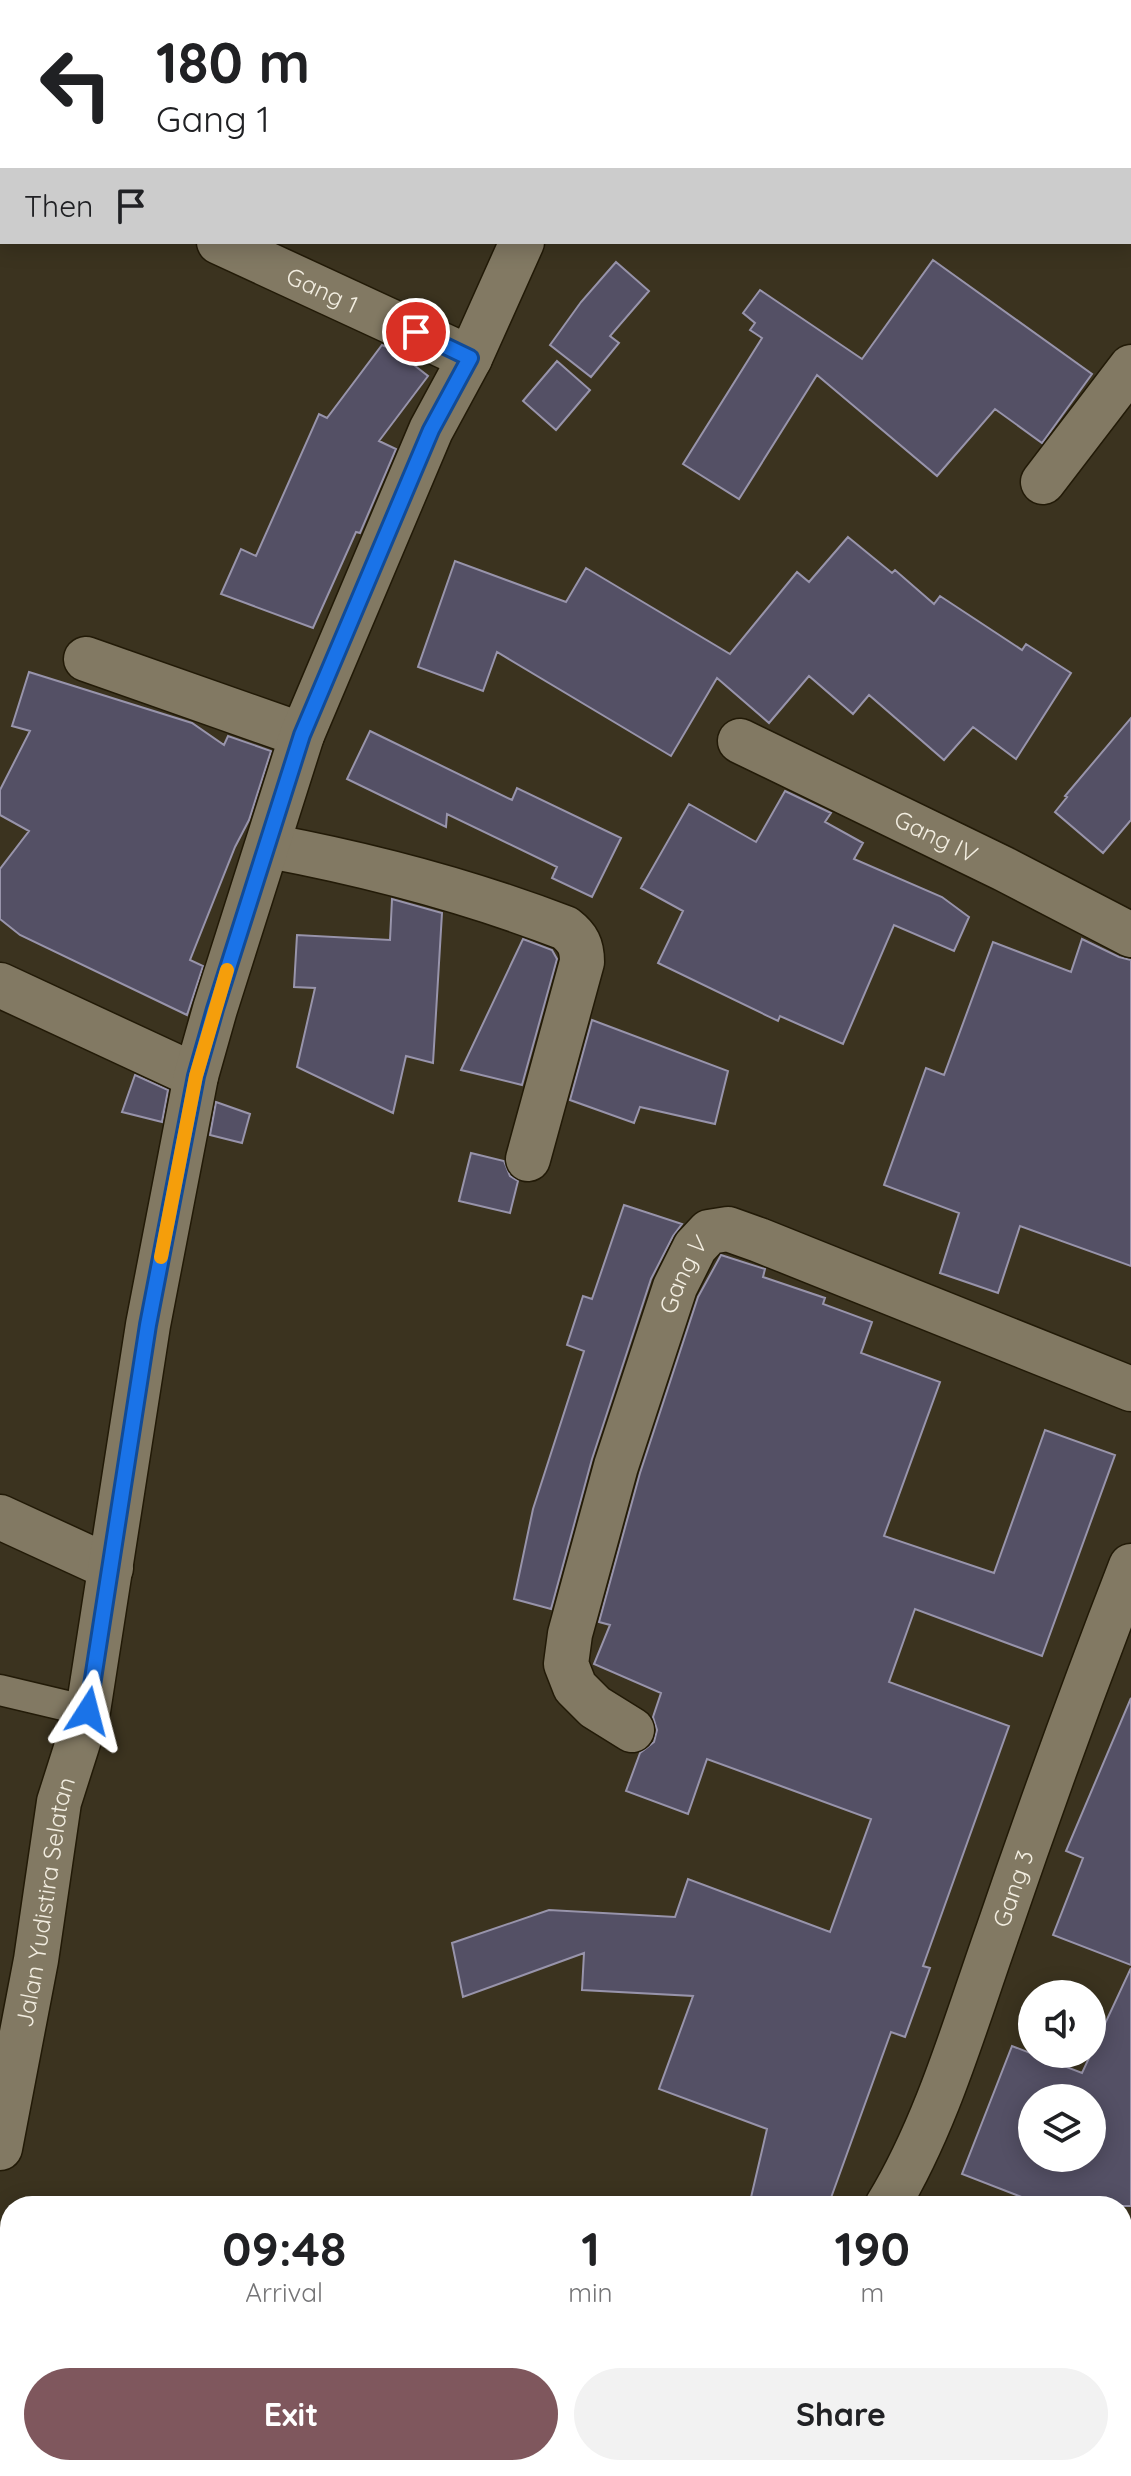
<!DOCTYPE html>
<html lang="en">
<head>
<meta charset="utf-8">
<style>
  :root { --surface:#fff; --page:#f2f2f2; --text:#202124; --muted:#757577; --accent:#7f575d }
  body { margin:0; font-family:Quicksand,sans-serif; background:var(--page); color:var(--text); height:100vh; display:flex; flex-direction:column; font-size:30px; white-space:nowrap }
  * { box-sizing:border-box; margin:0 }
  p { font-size:26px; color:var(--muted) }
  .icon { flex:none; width:44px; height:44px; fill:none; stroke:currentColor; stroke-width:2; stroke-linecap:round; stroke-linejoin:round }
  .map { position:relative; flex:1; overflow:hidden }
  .drawer { position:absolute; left:0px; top:2196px; width:1132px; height:280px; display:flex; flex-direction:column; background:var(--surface); border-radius:32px 32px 0 0; box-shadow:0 4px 20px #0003 }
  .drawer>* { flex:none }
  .hud { position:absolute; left:0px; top:0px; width:1132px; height:244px; box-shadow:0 4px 20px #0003; background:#fff; color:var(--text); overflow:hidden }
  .buttons { position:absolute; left:1018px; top:1980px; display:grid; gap:16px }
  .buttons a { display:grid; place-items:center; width:88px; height:88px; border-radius:50%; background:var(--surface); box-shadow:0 4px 20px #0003; font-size:40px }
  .pin { position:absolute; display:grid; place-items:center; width:68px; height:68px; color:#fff; margin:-34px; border:4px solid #fff; border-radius:50%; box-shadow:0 2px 8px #0007 }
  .me { position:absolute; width:88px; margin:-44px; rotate:9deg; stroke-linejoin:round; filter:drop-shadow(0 0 6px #0008) }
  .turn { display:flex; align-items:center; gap:28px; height:168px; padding:0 24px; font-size:36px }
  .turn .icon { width:104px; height:104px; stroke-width:2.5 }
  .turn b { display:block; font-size:56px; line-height:68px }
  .then { display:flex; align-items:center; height:76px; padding:0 24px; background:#0003; gap:16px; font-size:30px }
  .eta { display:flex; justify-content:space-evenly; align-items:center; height:136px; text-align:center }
  .eta b { font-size:48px; font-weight:700; line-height:56px }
  .action { display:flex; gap:16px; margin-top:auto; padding:16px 24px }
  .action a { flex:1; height:92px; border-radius:48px; background:var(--accent); color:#fff; font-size:32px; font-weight:700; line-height:92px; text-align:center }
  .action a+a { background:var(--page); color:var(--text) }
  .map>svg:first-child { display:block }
  .building { fill:#545065; stroke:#9894ab; stroke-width:2; fill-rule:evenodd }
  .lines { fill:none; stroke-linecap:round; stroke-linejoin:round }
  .service-casing { stroke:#221a07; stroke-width:33 }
  .minor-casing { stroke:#221a07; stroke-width:47 }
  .service { stroke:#827963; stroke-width:30 }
  .minor { stroke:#827963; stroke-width:44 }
  .route-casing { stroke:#114b97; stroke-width:20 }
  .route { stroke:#1a73e8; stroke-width:14 }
  .slow { stroke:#f59e0b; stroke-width:14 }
  .labels { text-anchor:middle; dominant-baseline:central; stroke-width:8; stroke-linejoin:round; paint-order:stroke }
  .street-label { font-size:24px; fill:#f2ede0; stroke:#1f1b12 }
</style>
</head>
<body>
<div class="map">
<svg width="1131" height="2476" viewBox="0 0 1131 2476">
  <rect width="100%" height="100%" fill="#3b331f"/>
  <!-- building -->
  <path class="building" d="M 933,260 L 1092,374 L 1042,443 L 995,409 L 937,476 L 817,375 L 739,499 L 683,464 L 762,338 L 750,330 L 755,323 L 743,313 L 760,290 L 862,359 Z
    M 616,262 L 649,291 L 610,336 L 619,343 L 591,377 L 550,345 L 581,302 Z
    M 382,345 L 396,351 L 428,376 L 379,441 L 396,449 L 360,533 L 356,532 L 313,628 L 221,594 L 241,549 L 256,556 L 319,414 L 327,418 Z
    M 557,361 L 590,390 L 556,430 L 523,401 Z
    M 848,537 L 892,573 L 895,570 L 934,604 L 940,596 L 1022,650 L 1026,644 L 1071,673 L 1016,759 L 973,727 L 944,760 L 869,695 L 853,714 L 809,676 L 769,723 L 717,678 L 671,756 L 497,652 L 483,691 L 418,667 L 455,561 L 566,602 L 586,568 L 730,654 L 797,572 L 809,582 Z
    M 29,672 L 192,723 L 224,745 L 228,736 L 271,751 L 249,820 L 235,847 L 190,960 L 203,966 L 187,1015 L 20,935 L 0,919 L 0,869 L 29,831 L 0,815 L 0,790 L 30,731 L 12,726 Z
    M 1131,718 L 1131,820 L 1103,853 L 1055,812 L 1067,797 L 1065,796 Z
    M 370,731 L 512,800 L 517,788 L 621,838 L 592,897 L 552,878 L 557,867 L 447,814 L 446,827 L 347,779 Z
    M 785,791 L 831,813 L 825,822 L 863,843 L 854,859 L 942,897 L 969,917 L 954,951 L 894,925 L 843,1044 L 780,1016 L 778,1021 L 658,963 L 683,911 L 641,888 L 689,804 L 756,842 Z
    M 392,899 L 442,913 L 433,1063 L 406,1056 L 393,1113 L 297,1067 L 315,988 L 294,987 L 297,935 L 390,940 Z
    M 523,939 L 552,950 L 557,959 L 522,1085 L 461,1070 Z
    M 1082,939 L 1119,957 L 1131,960 L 1131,1266 L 1020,1226 L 998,1293 L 940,1273 L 959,1213 L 884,1185 L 926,1068 L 944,1075 L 993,942 L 1071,972 Z
    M 592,1020 L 728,1071 L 715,1124 L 640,1107 L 634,1123 L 570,1100 Z
    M 135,1075 L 168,1090 L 162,1122 L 122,1112 Z
    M 216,1102 L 250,1114 L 242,1143 L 210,1135 Z
    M 471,1153 L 504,1161 L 510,1176 L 518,1181 L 510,1213 L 459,1201 Z
    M 624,1205 L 682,1224 L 673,1236 L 651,1279 L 592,1459 L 551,1609 L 514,1599 L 533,1509 L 584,1351 L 567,1345 L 583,1296 L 592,1299 Z
    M 721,1255 L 765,1269 L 763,1277 L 825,1298 L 823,1304 L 872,1322 L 861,1353 L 940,1382 L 884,1536 L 994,1573 L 1045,1430 L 1115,1455 L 1042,1656 L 915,1609 L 889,1682 L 1009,1726 L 923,1966 L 930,1968 L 905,2037 L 891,2032 L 828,2206 L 749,2206 L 767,2129 L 659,2089 L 693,1996 L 582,1990 L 584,1953 L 463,1997 L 452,1943 L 549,1910 L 675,1917 L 688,1879 L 830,1932 L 871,1819 L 707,1759 L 688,1814 L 626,1791 L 640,1753 L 654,1742 L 657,1730 L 653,1717 L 661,1693 L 594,1664 L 610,1625 L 599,1622 L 640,1473 L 698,1297 Z
    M 1131,1698 L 1131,1965 L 1053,1935 L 1083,1858 L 1066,1851 Z
    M 1131,1968 L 1131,2206 L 1045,2206 L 962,2174 L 1012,2046 L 1082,2073 ZM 1032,2098 L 1092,2098 L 1092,2158 L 1032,2158 Z"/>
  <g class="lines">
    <!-- service casing -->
    <g class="service-casing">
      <path id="service" d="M 0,1690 L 88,1711"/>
    </g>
    <!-- minor casing -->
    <g class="minor-casing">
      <g id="minor">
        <path d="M 644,2 L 645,0"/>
        <path d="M 0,139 L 2,140"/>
        <path id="s1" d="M 219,242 L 470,358"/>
        <path d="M 1043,482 L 1131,367"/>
        <path d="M 86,659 L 302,735"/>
        <path id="s2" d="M 740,741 L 1004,869 L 1131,935"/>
        <path d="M 269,846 C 370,865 469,891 565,928 C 578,938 582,946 582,962 L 528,1159"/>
        <path d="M 0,985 L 196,1076"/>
        <path d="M 0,1517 L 111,1568"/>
        <path id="s3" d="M 632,1730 L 595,1707 L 575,1687 L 566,1664 L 570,1634 L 616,1466 L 675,1287 L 695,1247 L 709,1232 L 728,1229 L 759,1240 L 1131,1389"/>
        <path id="s4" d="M 0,2148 L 36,1960 L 59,1802 L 88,1711 L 148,1325 L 196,1076 L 215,1009 L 302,735 L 431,430 L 470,358 L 522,242"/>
        <path id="s5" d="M 887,2206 C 937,2124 966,2021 998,1931 C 1040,1808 1084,1687 1131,1566"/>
      </g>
    </g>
    <!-- service -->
    <use href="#service" class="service"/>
    <!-- minor -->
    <use href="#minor" class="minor"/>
  </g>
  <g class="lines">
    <!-- route casing -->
    <g class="route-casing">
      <path id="route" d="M 88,1711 L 148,1325 L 196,1076 L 215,1009 L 302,735 L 431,430 L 470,358 L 416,332"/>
    </g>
    <!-- route -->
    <use href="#route" class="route"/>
    <!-- slow -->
    <path class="slow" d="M 161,1257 L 196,1076 L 227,970"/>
  </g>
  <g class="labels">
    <!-- street labels -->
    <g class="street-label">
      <text stroke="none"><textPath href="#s1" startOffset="114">Gang 1</textPath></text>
      <text stroke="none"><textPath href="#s2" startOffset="218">Gang IV</textPath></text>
      <text stroke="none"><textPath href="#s3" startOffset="504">Gang V</textPath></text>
      <text stroke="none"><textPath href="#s5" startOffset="342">Gang 3</textPath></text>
      <text stroke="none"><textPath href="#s4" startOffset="250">Jalan Yudistira Selatan</textPath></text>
    </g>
  </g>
</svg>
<div class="buttons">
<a><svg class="icon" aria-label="sound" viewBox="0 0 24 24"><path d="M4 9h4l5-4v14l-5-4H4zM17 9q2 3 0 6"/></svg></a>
<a><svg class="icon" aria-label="layers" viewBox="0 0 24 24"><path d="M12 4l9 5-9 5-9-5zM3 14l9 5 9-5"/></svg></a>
</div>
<div class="pin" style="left:416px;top:332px;background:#d93025"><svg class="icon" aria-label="arrive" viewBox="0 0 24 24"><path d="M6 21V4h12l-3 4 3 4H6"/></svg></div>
<svg class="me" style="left:88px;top:1711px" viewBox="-20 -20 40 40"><path d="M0-17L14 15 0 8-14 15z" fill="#1a73e8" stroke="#fff" stroke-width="4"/></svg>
<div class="hud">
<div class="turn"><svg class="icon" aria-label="left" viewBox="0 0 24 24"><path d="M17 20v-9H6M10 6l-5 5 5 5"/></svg><div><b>180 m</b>Gang 1</div></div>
<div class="then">Then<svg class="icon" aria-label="arrive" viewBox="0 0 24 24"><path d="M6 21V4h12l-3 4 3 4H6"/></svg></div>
</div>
<section class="drawer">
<div class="eta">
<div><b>09:48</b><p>Arrival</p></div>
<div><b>1</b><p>min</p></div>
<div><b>190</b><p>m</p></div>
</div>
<div class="action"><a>Exit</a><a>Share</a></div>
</section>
</div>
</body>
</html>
